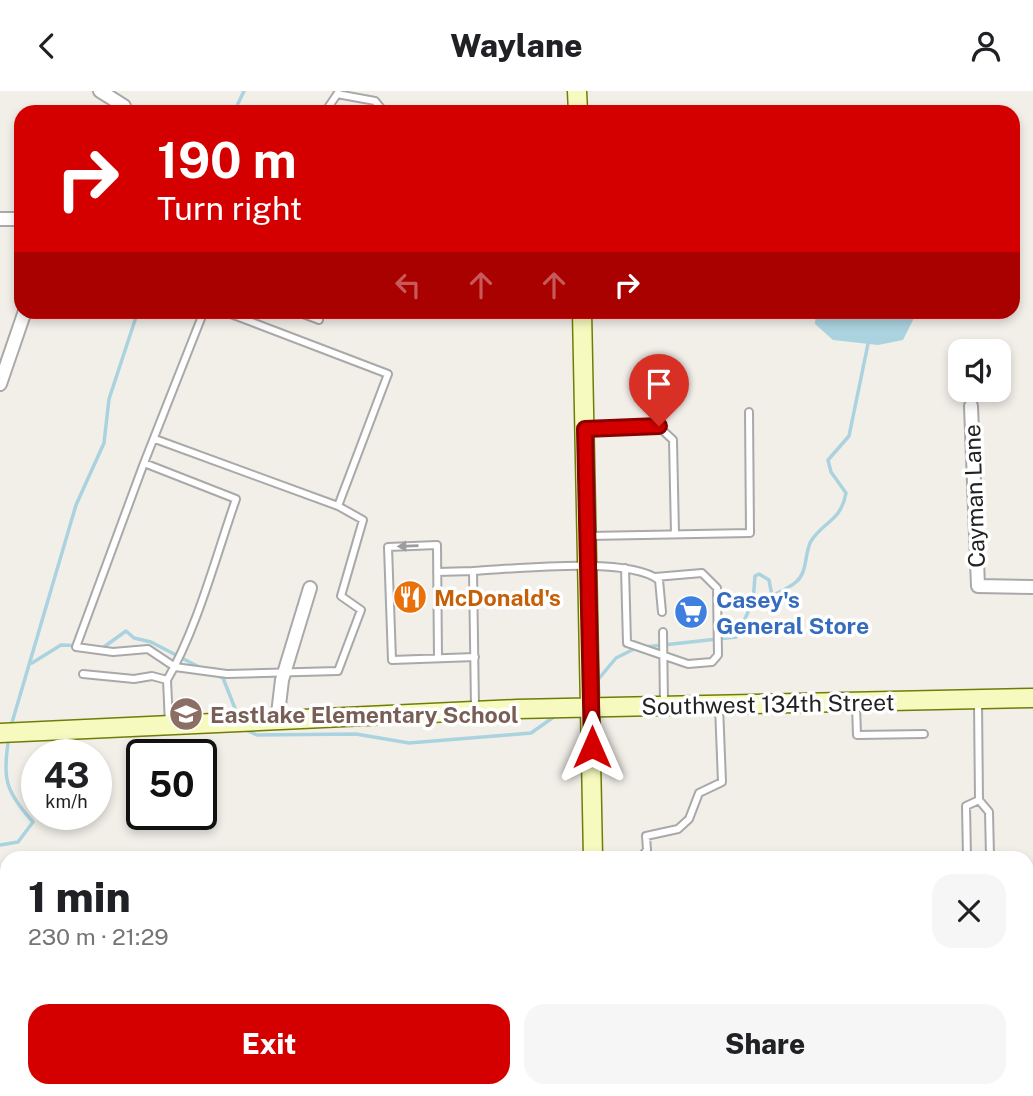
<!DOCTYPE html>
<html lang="en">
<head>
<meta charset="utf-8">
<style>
  :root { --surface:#fff; --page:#f6f6f6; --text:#202124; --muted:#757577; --accent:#d40000 }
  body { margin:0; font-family:"Public Sans",sans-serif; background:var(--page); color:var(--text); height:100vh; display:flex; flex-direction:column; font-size:26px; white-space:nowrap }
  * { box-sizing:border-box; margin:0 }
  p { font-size:23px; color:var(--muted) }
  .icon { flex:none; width:38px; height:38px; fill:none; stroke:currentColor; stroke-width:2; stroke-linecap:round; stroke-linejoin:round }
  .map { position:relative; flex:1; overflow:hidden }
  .drawer { position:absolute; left:0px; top:760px; width:1034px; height:247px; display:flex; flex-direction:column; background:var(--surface); border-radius:21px 21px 0 0; box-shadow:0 4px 10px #0003 }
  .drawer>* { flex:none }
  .top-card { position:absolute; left:14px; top:14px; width:1006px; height:214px; border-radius:21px; box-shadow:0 4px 10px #0003; background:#d40000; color:#fff; overflow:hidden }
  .controls { position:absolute; left:948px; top:248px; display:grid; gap:14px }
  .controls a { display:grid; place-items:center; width:63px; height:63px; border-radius:14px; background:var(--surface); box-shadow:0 4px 10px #0003; font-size:35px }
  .speed { position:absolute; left:21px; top:648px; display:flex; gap:14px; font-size:35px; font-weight:700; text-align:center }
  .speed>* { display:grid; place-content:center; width:91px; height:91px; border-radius:50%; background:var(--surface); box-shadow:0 4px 10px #0003; line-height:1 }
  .speed small { font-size:18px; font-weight:400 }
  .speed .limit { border:4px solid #111; border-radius:10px; background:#fff; color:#111 }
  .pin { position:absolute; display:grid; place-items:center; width:60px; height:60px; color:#fff; margin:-72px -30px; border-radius:50% 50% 50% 0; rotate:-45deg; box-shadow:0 0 7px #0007 }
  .pin .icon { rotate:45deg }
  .me { position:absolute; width:77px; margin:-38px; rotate:0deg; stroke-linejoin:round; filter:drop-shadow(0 0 5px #0008) }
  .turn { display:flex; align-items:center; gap:24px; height:147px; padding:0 28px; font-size:32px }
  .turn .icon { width:91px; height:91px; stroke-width:2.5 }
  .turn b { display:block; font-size:49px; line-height:60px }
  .lanes { display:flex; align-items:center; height:66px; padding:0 28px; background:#0003; justify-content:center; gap:35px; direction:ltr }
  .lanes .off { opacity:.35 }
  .round { display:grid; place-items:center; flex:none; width:74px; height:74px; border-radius:21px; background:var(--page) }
  .overview { display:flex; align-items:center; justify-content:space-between; height:119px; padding:0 28px }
  h1 { font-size:42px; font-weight:800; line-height:52px }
  .action { display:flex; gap:14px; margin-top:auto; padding:14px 28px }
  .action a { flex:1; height:80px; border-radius:21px; background:var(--accent); color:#fff; font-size:28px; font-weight:800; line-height:80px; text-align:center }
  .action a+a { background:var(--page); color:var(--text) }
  header { display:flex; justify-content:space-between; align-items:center; height:91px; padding:0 28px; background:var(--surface); font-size:32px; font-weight:800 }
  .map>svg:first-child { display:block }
  .water { fill:#aad3df }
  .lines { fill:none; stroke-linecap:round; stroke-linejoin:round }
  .stream { stroke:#aad3df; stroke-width:3.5 }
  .lane-casing { stroke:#a9a9a9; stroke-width:10 }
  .street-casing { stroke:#a9a9a9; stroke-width:16 }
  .secondary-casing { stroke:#707d05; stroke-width:21 }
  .lane { stroke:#fff; stroke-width:6 }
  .street { stroke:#fff; stroke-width:12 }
  .secondary { stroke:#f7fabf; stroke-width:18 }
  .oneway { fill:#9c9c9c }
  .route-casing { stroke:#8a0000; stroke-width:18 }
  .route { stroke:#d40000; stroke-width:12 }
  .labels { text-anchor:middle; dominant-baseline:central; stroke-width:7; stroke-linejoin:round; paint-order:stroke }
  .street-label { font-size:23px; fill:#222; stroke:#fff }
  .food-label { font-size:23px; font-weight:bold; fill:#c56008; stroke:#fff; text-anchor:start }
  .shop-label { font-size:23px; font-weight:bold; fill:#366cbe; stroke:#fff; text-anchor:start }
  .education-label { font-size:23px; font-weight:bold; fill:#785e54; stroke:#fff; text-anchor:start }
</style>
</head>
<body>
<header><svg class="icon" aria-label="back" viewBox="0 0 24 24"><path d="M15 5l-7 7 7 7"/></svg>Waylane<svg class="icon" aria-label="person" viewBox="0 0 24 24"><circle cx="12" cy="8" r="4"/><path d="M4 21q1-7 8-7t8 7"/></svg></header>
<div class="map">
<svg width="1033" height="1005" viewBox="0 0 1033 1005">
  <rect width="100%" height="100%" fill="#f2efe9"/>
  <!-- water -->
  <path class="water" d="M 816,221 L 816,220 L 917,221 L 903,249 L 878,254 L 833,249 L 815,233 Z
    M 926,999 L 1027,999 L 1025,1005 L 926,1005 Z"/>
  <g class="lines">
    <!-- stream -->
    <path class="stream" d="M 234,21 L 244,0
      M 645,556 L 736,546 L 753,511 L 755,485 L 759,483 L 769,489 L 772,505 C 779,501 789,497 796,491 C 808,481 804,463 811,450 C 824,430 841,430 846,402 L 831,381 L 828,369 L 849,345 L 868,253
      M 101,558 L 126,540 L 134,547 L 151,551 L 203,578
      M 32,572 L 61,554 L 91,555
      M 213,583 L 223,587 L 238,625
      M 596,591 L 616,567 L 638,556
      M 11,635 L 76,414 L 104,352 L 109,308 L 138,220
      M 242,637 L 257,644 L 356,643 L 409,652 L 531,642 L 558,623
      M 0,754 L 18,751 L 33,731 C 5,700 2,687 9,646"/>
    <!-- lane casing -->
    <g class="lane-casing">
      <path id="lane" d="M 337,3 L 375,10 L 384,21
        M 325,21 L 338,2
        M 295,220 L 319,229
        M 587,338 L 658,335 L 673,349 L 675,443
        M 155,348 L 338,415
        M 144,372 L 204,220
        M 589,445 L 750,442 L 749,321
        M 625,477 L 627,552 L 688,573 L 712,571 L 718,564 L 717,497 L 702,482 L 655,486
        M 437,481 L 473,480
        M 663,541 L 664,613
        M 438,567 L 437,454 L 388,456 L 392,569 L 475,566
        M 83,583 L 134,588 L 152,585 L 167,589 L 169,633
        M 167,589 C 197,538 216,465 236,408 L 144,372 L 76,556 L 113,561 L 148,558 L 175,576 L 227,583 L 338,580 L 361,519 L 341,505 L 363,429 L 338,415 L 388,283 L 223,220
        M 978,611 L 979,709 L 966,715 L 967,766 L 990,765 L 989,721 L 979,709
        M 856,614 L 857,644 L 924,643
        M 475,617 L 473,480 C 516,478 627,465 659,489 L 662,521
        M 601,766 L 642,765 L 647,759 L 646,745 L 678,738 L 689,728 L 699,702 L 722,691 L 719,615
        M 643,999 L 643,1005
        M 758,999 L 758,1005
        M 401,1005 L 401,999"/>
    </g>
    <!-- street casing -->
    <g class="street-casing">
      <path id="street" d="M 100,0 L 124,15 L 120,21
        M 0,128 L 21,128
        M 0,293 L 25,220
        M 971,315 L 978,495 L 1033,496
        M 277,631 L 282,589 L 310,497"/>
    </g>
    <!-- secondary casing -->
    <g class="secondary-casing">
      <path id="secondary" d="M 577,0 L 578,21
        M 582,220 L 593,766
        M 0,642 L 517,618 L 1033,607
        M 598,999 L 598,1005"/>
    </g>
    <!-- lane -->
    <use href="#lane" class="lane"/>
    <!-- street -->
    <use href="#street" class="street"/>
    <!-- secondary -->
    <use href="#secondary" class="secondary"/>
  </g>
  <!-- one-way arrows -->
  <defs><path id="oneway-solid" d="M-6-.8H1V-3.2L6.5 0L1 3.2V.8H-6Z" transform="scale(1.75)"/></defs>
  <use class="oneway" href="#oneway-solid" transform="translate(408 455) rotate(178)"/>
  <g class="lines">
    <!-- route casing -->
    <g class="route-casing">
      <path id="route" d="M 592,656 L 585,338 L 659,335"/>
    </g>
    <!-- route -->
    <use href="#route" class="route"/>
  </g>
  <!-- icons -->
  <defs>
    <g id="restaurant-disc" transform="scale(1.75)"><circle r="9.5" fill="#e8710a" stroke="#fff"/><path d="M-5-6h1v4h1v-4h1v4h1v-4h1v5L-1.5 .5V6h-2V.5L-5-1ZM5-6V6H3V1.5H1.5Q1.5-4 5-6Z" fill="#fff"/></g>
    <g id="supermarket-disc" transform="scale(1.75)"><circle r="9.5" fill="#3f7fe0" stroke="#fff"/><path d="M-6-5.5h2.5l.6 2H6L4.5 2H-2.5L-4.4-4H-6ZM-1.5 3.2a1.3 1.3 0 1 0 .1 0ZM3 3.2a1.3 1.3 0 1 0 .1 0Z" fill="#fff"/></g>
    <g id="school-disc" transform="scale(1.75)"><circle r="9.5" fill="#8d6e63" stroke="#fff"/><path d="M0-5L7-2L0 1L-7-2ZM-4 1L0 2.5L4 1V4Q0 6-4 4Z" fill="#fff"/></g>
  </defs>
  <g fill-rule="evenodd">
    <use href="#restaurant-disc" x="410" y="506"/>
    <use href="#supermarket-disc" x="691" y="521"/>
    <use href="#school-disc" x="186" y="623"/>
  </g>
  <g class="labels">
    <!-- street labels -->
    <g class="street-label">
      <text transform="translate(974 405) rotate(-92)">Cayman Lane</text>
      <text transform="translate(768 613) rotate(-1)">Southwest 134th Street</text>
    </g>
    <!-- food labels -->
    <g class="food-label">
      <text x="434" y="506">McDonald's</text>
    </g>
    <!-- shop labels -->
    <g class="shop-label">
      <text x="716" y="508">Casey's<tspan x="716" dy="26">General Store</tspan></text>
    </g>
    <!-- education labels -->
    <g class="education-label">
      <text x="210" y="623">Eastlake Elementary School</text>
    </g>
  </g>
</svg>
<div class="controls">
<a><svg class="icon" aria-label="sound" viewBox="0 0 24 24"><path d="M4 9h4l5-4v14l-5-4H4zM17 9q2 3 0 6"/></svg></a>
</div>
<div class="speed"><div>43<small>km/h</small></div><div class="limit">50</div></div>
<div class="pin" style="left:659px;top:335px;background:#d93025"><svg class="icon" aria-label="arrive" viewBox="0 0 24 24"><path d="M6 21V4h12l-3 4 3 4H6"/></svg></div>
<svg class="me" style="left:592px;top:656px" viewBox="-20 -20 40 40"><path d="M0-17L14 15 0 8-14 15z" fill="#d40000" stroke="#fff" stroke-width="4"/></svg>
<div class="top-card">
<div class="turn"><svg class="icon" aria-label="right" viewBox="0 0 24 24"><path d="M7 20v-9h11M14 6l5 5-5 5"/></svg><div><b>190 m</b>Turn right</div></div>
<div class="lanes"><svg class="icon off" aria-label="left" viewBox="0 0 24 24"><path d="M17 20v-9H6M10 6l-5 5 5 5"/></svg><svg class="icon off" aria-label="ahead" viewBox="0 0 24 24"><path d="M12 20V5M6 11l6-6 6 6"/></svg><svg class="icon off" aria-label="ahead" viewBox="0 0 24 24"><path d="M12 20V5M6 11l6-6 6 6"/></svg><svg class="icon" aria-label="right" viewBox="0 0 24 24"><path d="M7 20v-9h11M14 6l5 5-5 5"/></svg></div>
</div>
<section class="drawer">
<div class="overview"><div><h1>1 min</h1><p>230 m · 21:29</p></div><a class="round"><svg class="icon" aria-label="close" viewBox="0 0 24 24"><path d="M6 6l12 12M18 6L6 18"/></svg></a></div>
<div class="action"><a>Exit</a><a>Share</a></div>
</section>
</div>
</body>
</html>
